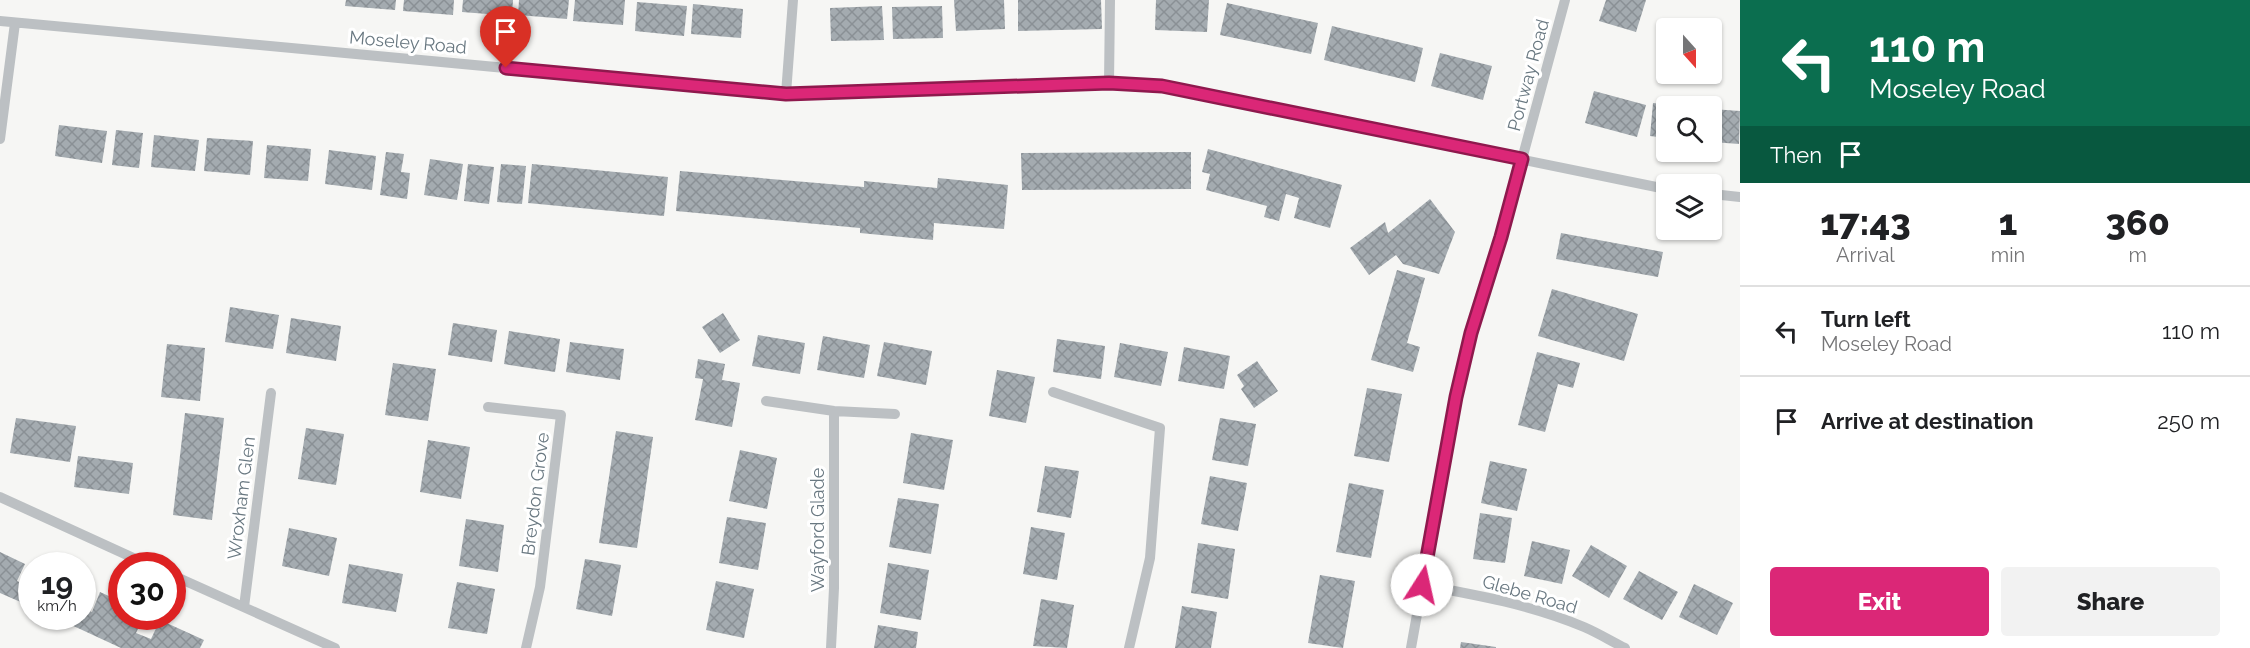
<!DOCTYPE html>
<html lang="en">
<head>
<meta charset="utf-8">
<style>
  :root { --surface:#fff; --page:#f2f2f2; --text:#202124; --muted:#757577; --line:#e0e0e0; --accent:#db2777 }
  body { margin:0; font-family:Raleway,sans-serif; background:var(--page); color:var(--text); height:100vh; display:flex; flex-direction:column; font-size:22px; white-space:nowrap }
  * { box-sizing:border-box; margin:0 }
  p { font-size:20px; color:var(--muted) }
  .icon { flex:none; width:33px; height:33px; fill:none; stroke:currentColor; stroke-width:2; stroke-linecap:round; stroke-linejoin:round }
  .map { position:relative; flex:1; overflow:hidden }
  .side { display:flex; flex-direction:column; background:var(--surface); width:510px }
  .side>* { flex:none }
  .top-card { background:#0b6e4f; color:#fff; overflow:hidden }
  .needle { width:39px; rotate:159deg }
  .tools { position:absolute; left:1656px; top:18px; display:grid; gap:12px }
  .tools a { display:grid; place-items:center; width:66px; height:66px; border-radius:6px; background:var(--surface); box-shadow:0 2px 4px #0004; font-size:30px }
  .speed { position:absolute; left:18px; top:552px; display:flex; gap:12px; font-size:30px; font-weight:700; text-align:center }
  .speed>* { display:grid; place-content:center; width:78px; height:78px; border-radius:50%; background:var(--surface); box-shadow:0 2px 4px #0004; line-height:1 }
  .speed small { font-size:15px; font-weight:400 }
  .speed .limit { border:9px solid #d22; background:#fff; color:#111 }
  .pin { position:absolute; display:grid; place-items:center; width:51px; height:51px; color:#fff; margin:-62px -26px; border-radius:50% 50% 50% 0; rotate:-45deg; box-shadow:0 0 6px #0007 }
  .pin .icon { rotate:45deg }
  .me { position:absolute; width:66px; margin:-33px; rotate:10deg; stroke-linejoin:round; filter:drop-shadow(0 0 4px #0008) }
  .turn { display:flex; align-items:center; gap:21px; height:126px; padding:0 30px; font-size:27px }
  .turn .icon { width:78px; height:78px; stroke-width:2.5 }
  .turn b { display:block; font-size:42px; line-height:51px }
  .then { display:flex; align-items:center; height:57px; padding:0 30px; background:#0003; gap:12px; font-size:22px }
  .eta { display:flex; justify-content:space-evenly; align-items:center; height:102px; text-align:center }
  .eta b { font-size:36px; font-weight:800; line-height:42px }
  .primary-button { display:flex; gap:12px; margin-top:auto; padding:12px 30px }
  .primary-button a { flex:1; height:69px; border-radius:6px; background:var(--accent); color:#fff; font-size:24px; font-weight:800; line-height:69px; text-align:center }
  .primary-button a+a { background:var(--page); color:var(--text) }
  ul { padding:0; list-style:none }
  li { display:flex; align-items:center; gap:18px; height:90px; padding:0 30px; border-top:2px solid var(--line) }
  li div { flex:1 }
  li b { display:block; font-size:22px }
  li em { font-style:normal }
  main { display:flex; flex:1; min-height:0 }
  .map>svg:first-child { display:block }
  .building { fill:url(#building-cross-hatch) }
  .lines { fill:none; stroke-linecap:round; stroke-linejoin:round }
  .minor { stroke:#bcc0c3; stroke-width:10 }
  .route-casing { stroke:#8e194d; stroke-width:15 }
  .route { stroke:#db2777; stroke-width:10 }
  .labels { text-anchor:middle; dominant-baseline:central; stroke-width:6; stroke-linejoin:round; paint-order:stroke }
  .street-label { font-size:18px; fill:#697881; stroke:#fff }
</style>
</head>
<body>
<main>
<div class="map">
<svg width="1740" height="648" viewBox="0 0 1740 648">
  <defs>
    <pattern id="building-cross-hatch" width="8" height="8" patternUnits="userSpaceOnUse" patternTransform="scale(1.5)"><rect width="8" height="8" fill="#a4abb0"/><path d="M0 0l8 8M0 8l8-8" fill="none" stroke="#8a9095"/></pattern>
  </defs>
  <rect width="100%" height="100%" fill="#f6f6f4"/>
  <!-- building -->
  <path class="building" d="M 346,0 L 396,0 L 395,10 L 345,6 Z
    M 404,0 L 454,0 L 453,15 L 403,11 Z
    M 463,0 L 513,0 L 512,16 L 462,12 Z
    M 519,0 L 569,0 L 567,19 L 518,15 Z
    M 575,0 L 625,0 L 623,25 L 573,21 Z
    M 954,0 L 1004,0 L 1005,29 L 956,31 Z
    M 1018,0 L 1101,0 L 1102,29 L 1018,31 Z
    M 1156,0 L 1209,0 L 1207,32 L 1155,30 Z
    M 1606,0 L 1646,0 L 1636,32 L 1599,21 Z
    M 637,2 L 687,6 L 684,36 L 635,31 Z
    M 1227,3 L 1318,23 L 1311,54 L 1220,35 Z
    M 693,4 L 743,9 L 741,38 L 691,34 Z
    M 882,6 L 884,40 L 831,41 L 830,8 Z
    M 942,6 L 943,38 L 893,39 L 892,7 Z
    M 1332,26 L 1423,48 L 1415,82 L 1324,60 Z
    M 1440,53 L 1492,66 L 1483,100 L 1431,86 Z
    M 1594,91 L 1646,105 L 1637,137 L 1585,123 Z
    M 1653,103 L 1672,105 L 1666,106 L 1666,138 L 1650,136 Z
    M 1712,109 L 1740,111 L 1739,144 L 1712,142 Z
    M 59,125 L 107,131 L 102,163 L 55,156 Z
    M 116,130 L 143,133 L 139,168 L 112,165 Z
    M 154,135 L 199,140 L 195,171 L 151,167 Z
    M 207,138 L 253,141 L 250,175 L 204,171 Z
    M 267,145 L 311,149 L 308,181 L 264,178 Z
    M 1208,149 L 1342,185 L 1330,228 L 1294,218 L 1299,198 L 1286,194 L 1279,221 L 1264,217 L 1267,206 L 1206,190 L 1210,174 L 1202,172 Z
    M 329,150 L 376,156 L 372,190 L 325,184 Z
    M 386,152 L 404,154 L 401,172 L 410,173 L 407,199 L 380,195 Z
    M 1191,152 L 1191,189 L 1022,190 L 1021,153 Z
    M 430,159 L 463,164 L 457,200 L 424,195 Z
    M 468,164 L 494,167 L 489,204 L 464,201 Z
    M 501,164 L 526,166 L 522,204 L 497,202 Z
    M 532,164 L 668,177 L 664,216 L 528,203 Z
    M 680,171 L 864,187 L 864,181 L 937,188 L 938,178 L 1008,185 L 1004,229 L 934,223 L 933,240 L 860,233 L 860,228 L 676,211 Z
    M 1430,199 L 1455,232 L 1439,274 L 1403,264 L 1396,255 L 1369,275 L 1350,248 L 1385,222 L 1388,233 Z
    M 1561,233 L 1663,252 L 1658,277 L 1556,259 Z
    M 1397,270 L 1425,278 L 1407,343 L 1420,347 L 1413,372 L 1371,360 Z
    M 1552,289 L 1638,314 L 1624,361 L 1538,336 Z
    M 230,307 L 279,315 L 273,349 L 225,342 Z
    M 723,313 L 740,340 L 720,353 L 702,327 Z
    M 291,318 L 341,326 L 336,361 L 286,353 Z
    M 453,323 L 497,330 L 492,362 L 448,355 Z
    M 509,331 L 560,339 L 555,372 L 504,364 Z
    M 758,335 L 805,343 L 800,374 L 752,366 Z
    M 823,336 L 870,345 L 864,378 L 817,370 Z
    M 1057,339 L 1105,346 L 1101,379 L 1053,372 Z
    M 570,342 L 624,349 L 620,380 L 566,372 Z
    M 884,342 L 932,351 L 926,385 L 877,376 Z
    M 1120,343 L 1168,352 L 1161,386 L 1114,377 Z
    M 167,344 L 205,348 L 200,401 L 161,397 Z
    M 1184,347 L 1230,356 L 1224,389 L 1178,381 Z
    M 1537,352 L 1580,363 L 1573,388 L 1558,384 L 1545,432 L 1518,425 Z
    M 698,359 L 725,364 L 722,380 L 740,383 L 732,427 L 695,420 L 703,379 L 695,378 Z
    M 1257,361 L 1278,391 L 1254,408 L 1241,389 L 1244,386 L 1237,375 Z
    M 393,363 L 436,369 L 428,421 L 385,415 Z
    M 997,370 L 1035,377 L 1026,423 L 989,416 Z
    M 1367,388 L 1402,394 L 1389,462 L 1354,456 Z
    M 185,413 L 224,418 L 212,520 L 173,515 Z
    M 16,418 L 76,426 L 70,462 L 10,453 Z
    M 1220,418 L 1256,424 L 1248,466 L 1212,460 Z
    M 306,428 L 344,434 L 336,485 L 298,479 Z
    M 616,431 L 653,437 L 637,548 L 599,543 Z
    M 911,433 L 953,440 L 944,490 L 903,483 Z
    M 428,440 L 470,447 L 461,499 L 420,492 Z
    M 740,450 L 777,458 L 767,509 L 729,501 Z
    M 78,456 L 133,463 L 129,494 L 74,487 Z
    M 1490,461 L 1527,469 L 1517,511 L 1481,503 Z
    M 1045,466 L 1079,471 L 1071,518 L 1037,512 Z
    M 1210,476 L 1247,483 L 1238,531 L 1201,524 Z
    M 1349,483 L 1384,490 L 1371,558 L 1336,552 Z
    M 898,498 L 939,504 L 931,554 L 889,547 Z
    M 1480,513 L 1512,518 L 1505,563 L 1473,559 Z
    M 727,517 L 766,523 L 758,570 L 719,563 Z
    M 466,519 L 504,525 L 498,572 L 459,566 Z
    M 1031,527 L 1065,533 L 1057,580 L 1023,574 Z
    M 289,528 L 337,538 L 329,576 L 282,566 Z
    M 1532,541 L 1570,550 L 1562,584 L 1524,576 Z
    M 1198,543 L 1235,549 L 1228,599 L 1191,593 Z
    M 1591,545 L 1627,566 L 1609,598 L 1572,576 Z
    M 0,552 L 25,564 L 17,581 L 30,587 L 32,583 L 32,607 L 0,593 Z
    M 585,559 L 621,565 L 612,616 L 576,609 Z
    M 888,563 L 929,570 L 921,620 L 880,613 Z
    M 349,564 L 403,574 L 396,612 L 342,603 Z
    M 1639,571 L 1678,592 L 1662,620 L 1623,599 Z
    M 1320,575 L 1355,581 L 1343,648 L 1308,643 Z
    M 716,581 L 754,589 L 744,638 L 706,630 Z
    M 457,582 L 495,589 L 487,634 L 448,628 Z
    M 1694,584 L 1733,603 L 1717,635 L 1679,617 Z
    M 100,592 L 122,602 L 122,616 L 144,616 L 136,633 L 151,639 L 160,620 L 204,640 L 200,648 L 121,648 L 52,616 L 82,616 L 82,608 L 92,612 Z
    M 1041,599 L 1074,605 L 1067,648 L 1033,646 Z
    M 1182,606 L 1217,612 L 1211,648 L 1175,648 Z
    M 878,625 L 918,632 L 916,648 L 874,648 Z
    M 1461,642 L 1496,647 L 1496,648 L 1460,648 Z"/>
  <g class="lines">
    <!-- minor -->
    <path class="minor" d="M 0,21 L 786,94 L 1109,83 L 1162,86 L 1666,189
      M 1109,83 L 1110,0
      M 786,94 L 793,0
      M 0,139 L 15,23
      M 1712,194 L 1740,197
      M 1053,392 L 1160,428 L 1150,558 L 1129,648
      M 766,401 L 834,411 L 895,414
      M 488,407 L 561,415 L 540,587 L 526,648
      M 0,497 L 151,566
      M 172,575 L 335,648
      M 1422,585 C 1477,595 1532,605 1584,627 C 1598,633 1611,641 1625,648
      M 244,607 L 271,393
      M 831,648 L 834,588 L 834,411
      M 1411,648 L 1456,397 L 1471,333 L 1501,237 L 1565,0"/>
  </g>
  <g class="lines">
    <!-- route casing -->
    <g class="route-casing">
      <path id="route" d="M 506,68 L 786,94 L 1109,83 L 1162,86 L 1522,159 L 1501,237 L 1471,333 L 1456,397 L 1422,585"/>
    </g>
    <!-- route -->
    <use href="#route" class="route"/>
  </g>
  <g class="labels">
    <!-- street labels -->
    <g class="street-label">
      <text transform="translate(408 42) rotate(5)">Moseley Road</text>
      <text transform="translate(1528 75) rotate(-75)">Portway Road</text>
      <text transform="translate(535 494) rotate(-83)">Breydon Grove</text>
      <text transform="translate(241 498) rotate(-83)">Wroxham Glen</text>
      <text transform="translate(817 530) rotate(-90)">Wayford Glade</text>
      <text transform="translate(1530 594) rotate(16)">Glebe Road</text>
    </g>
  </g>
</svg>
<div class="tools">
<a><svg class="needle" viewBox="-14 -14 28 28"><path d="M0-13l5 13h-10z" fill="#e53935"/><path d="M0 13l5-13h-10z" fill="#757577"/></svg></a>
<a><svg class="icon" aria-label="search" viewBox="0 0 24 24"><circle cx="10" cy="10" r="6"/><path d="M15 15l6 6"/></svg></a>
<a><svg class="icon" aria-label="layers" viewBox="0 0 24 24"><path d="M12 4l9 5-9 5-9-5zM3 14l9 5 9-5"/></svg></a>
</div>
<div class="speed"><div>19<small>km/h</small></div><div class="limit">30</div></div>
<div class="pin" style="left:506px;top:68px;background:#d93025"><svg class="icon" aria-label="arrive" viewBox="0 0 24 24"><path d="M6 21V4h12l-3 4 3 4H6"/></svg></div>
<svg class="me" style="left:1422px;top:585px" viewBox="-20 -20 40 40"><circle r="19" fill="#fff"/><path d="M0-13L10 11 0 6-10 11z" fill="#db2777"/></svg>
</div>
<section class="side">
<div class="top-card">
<div class="turn"><svg class="icon" aria-label="left" viewBox="0 0 24 24"><path d="M17 20v-9H6M10 6l-5 5 5 5"/></svg><div><b>110 m</b>Moseley Road</div></div>
<div class="then">Then<svg class="icon" aria-label="arrive" viewBox="0 0 24 24"><path d="M6 21V4h12l-3 4 3 4H6"/></svg></div>
</div>
<div class="eta">
<div><b>17:43</b><p>Arrival</p></div>
<div><b>1</b><p>min</p></div>
<div><b>360</b><p>m</p></div>
</div>
<ul>
<li><svg class="icon" aria-label="left" viewBox="0 0 24 24"><path d="M17 20v-9H6M10 6l-5 5 5 5"/></svg><div><b>Turn left</b><p>Moseley Road</p></div><em>110 m</em></li>
<li><svg class="icon" aria-label="arrive" viewBox="0 0 24 24"><path d="M6 21V4h12l-3 4 3 4H6"/></svg><div><b>Arrive at destination</b></div><em>250 m</em></li>
</ul>
<div class="primary-button"><a>Exit</a><a>Share</a></div>
</section>
</main>
</body>
</html>
